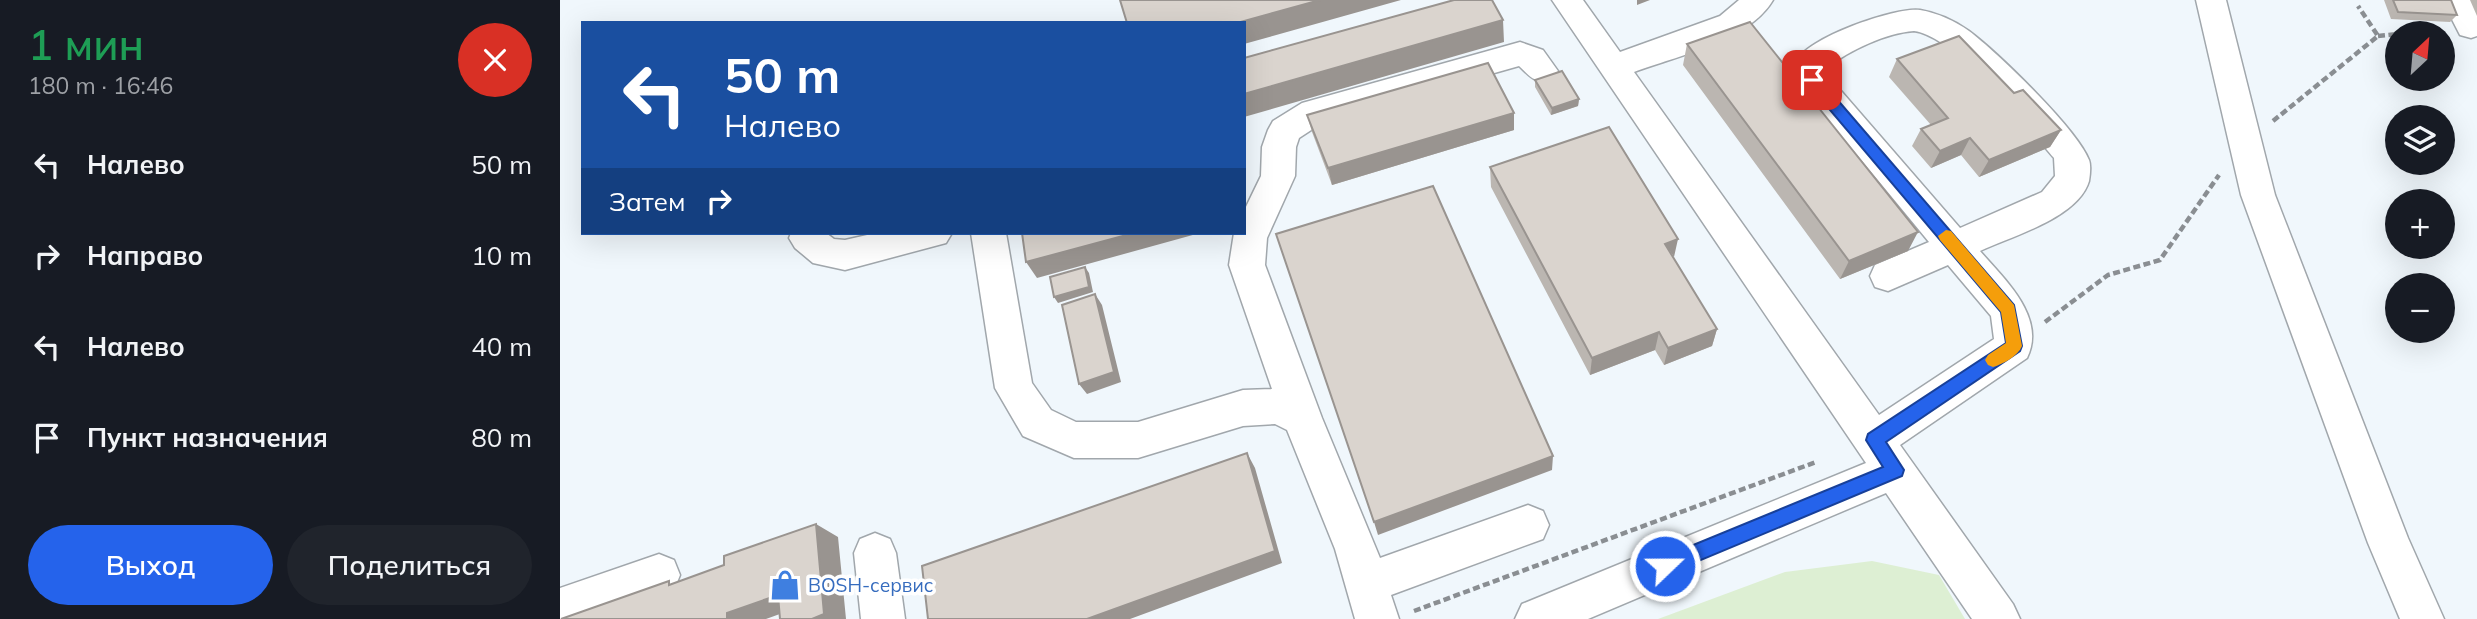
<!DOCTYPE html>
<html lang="ru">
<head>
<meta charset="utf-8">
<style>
  :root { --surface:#171b24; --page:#20242c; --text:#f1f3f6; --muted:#9ea1a6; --accent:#2563eb }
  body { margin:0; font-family:Mulish,sans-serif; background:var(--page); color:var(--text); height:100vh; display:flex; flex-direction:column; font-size:26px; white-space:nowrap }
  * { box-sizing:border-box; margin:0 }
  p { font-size:23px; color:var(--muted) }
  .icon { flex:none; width:38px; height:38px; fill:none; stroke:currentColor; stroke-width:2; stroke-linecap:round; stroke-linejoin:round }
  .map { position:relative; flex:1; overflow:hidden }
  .drawer { display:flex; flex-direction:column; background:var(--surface); width:560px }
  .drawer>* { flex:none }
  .top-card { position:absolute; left:21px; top:21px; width:665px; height:214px; border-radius:0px; box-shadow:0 7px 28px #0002; background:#1a4fa0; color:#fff; overflow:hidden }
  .needle { width:46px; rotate:26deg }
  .buttons { position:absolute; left:1825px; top:21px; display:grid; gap:14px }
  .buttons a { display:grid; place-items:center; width:70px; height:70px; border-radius:50%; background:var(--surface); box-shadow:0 7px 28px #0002; font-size:35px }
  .pin { position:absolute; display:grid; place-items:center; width:60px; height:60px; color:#fff; margin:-30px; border-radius:14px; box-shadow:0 4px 10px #0006 }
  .me { position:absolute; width:77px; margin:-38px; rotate:68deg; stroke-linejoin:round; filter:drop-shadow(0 0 5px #0008) }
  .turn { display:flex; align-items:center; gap:24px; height:147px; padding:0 28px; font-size:32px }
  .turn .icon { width:91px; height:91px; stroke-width:2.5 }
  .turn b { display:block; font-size:49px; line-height:60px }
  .then { display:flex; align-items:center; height:66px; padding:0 28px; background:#0003; gap:14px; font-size:26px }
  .round { display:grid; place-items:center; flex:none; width:74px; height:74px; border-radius:37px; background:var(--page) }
  .overview { display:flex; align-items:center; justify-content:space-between; height:119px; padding:0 28px }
  h1 { font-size:42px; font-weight:600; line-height:52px; color:#1e9e55 }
  .button { display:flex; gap:14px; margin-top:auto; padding:14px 28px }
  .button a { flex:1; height:80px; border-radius:42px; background:var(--accent); color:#fff; font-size:28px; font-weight:600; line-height:80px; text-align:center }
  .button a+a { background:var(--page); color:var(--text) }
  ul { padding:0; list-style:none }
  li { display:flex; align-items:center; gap:21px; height:91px; padding:0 28px }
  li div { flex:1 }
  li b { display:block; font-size:26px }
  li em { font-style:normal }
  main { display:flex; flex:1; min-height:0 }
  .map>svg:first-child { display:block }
  .green { fill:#ddefd3 }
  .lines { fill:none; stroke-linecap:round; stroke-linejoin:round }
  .minor-casing { stroke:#a1a7ac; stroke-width:3 }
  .path { stroke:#8a8e92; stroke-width:4.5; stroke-dasharray:7 3.5; stroke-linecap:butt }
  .minor { fill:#fff; fill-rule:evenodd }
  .wall { fill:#bbb6b1 }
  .shaded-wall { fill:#999490 }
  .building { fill:#dad4ce; stroke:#999490; stroke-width:2 }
  .route { fill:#2563eb; stroke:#184099; stroke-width:2 }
  .slow { fill:#f59e0b }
  .labels { text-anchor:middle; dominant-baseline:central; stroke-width:7; stroke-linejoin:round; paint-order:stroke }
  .shop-label { font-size:19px; fill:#366cbe; stroke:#fff; text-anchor:start }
</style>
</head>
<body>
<main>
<section class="drawer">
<div class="overview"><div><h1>1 мин</h1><p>180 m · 16:46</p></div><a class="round" style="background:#d93025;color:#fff"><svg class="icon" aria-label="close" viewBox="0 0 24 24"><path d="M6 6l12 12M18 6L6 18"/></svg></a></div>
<ul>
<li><svg class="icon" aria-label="left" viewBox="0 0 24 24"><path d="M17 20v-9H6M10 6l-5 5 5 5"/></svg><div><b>Налево</b></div><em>50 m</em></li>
<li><svg class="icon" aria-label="right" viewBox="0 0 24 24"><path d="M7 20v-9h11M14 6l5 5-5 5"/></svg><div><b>Направо</b></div><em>10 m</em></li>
<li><svg class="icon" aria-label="left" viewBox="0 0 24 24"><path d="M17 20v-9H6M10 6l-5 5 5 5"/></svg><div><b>Налево</b></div><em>40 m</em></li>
<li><svg class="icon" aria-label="arrive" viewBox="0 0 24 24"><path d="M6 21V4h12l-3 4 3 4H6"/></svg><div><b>Пункт назначения</b></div><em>80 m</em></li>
</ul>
<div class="button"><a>Выход</a><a>Поделиться</a></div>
</section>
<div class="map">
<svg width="1917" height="619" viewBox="0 0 1917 619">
  <rect width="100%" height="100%" fill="#f0f7fc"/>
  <!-- green -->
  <path class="green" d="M 1312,561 L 1379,575 L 1405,619 L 1098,619 L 1225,572 Z"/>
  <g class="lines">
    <!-- minor casing -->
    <g class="minor-casing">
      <path id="minor" d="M 992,0 L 1023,0 L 1060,52 L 1160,16 L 1179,0 L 1213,0 C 1189,41 1117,56 1074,72 L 1319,415 L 1434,339 L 1431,316 L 1388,265 L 1328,291 L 1315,287 L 1310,276 L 1315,265 L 1369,242 L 1242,88 C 1238,81 1234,71 1236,63 C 1242,39 1338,6 1360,10 C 1378,13 1395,21 1409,31 C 1437,52 1517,129 1529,160 C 1531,165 1530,175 1529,181 C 1518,218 1452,236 1420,251 C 1444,279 1487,317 1467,358 L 1340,445 L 1453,604 L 1460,619 L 1412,619 L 1326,493 L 1028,619 L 955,619 L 962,604 L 1306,463 ZM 1354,31 C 1397,37 1465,125 1494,158 L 1495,176 L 1482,192 L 1400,228 L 1269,77 L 1268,67 C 1290,50 1326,33 1354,31 Z
        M 1636,0 L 1666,0 L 1715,195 L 1848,538 L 1884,619 L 1840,619 L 1808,543 L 1681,195 Z
        M 1882,0 L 1912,0 L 1917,9 L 1917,36 L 1911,38 L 1900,35 Z
        M 960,42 L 983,50 L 998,71 L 993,79 C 975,85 971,77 959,66 L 765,121 L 739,138 L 736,147 L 735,176 L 707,238 L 705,265 L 762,418 L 820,558 L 968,505 L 983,511 L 989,525 L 983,539 L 831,595 L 839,619 L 795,619 L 775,549 L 727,430 L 715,424 L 683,426 L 578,458 L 514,458 L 463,436 L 435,388 L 411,233 L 446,233 L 472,383 L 491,410 L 516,422 L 578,422 L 683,390 L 712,389 L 669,265 L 674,233 L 684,233 L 684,211 L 701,176 L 702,147 L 708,130 L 713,121 L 742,103 Z
        M 231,233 L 266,233 L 274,239 L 285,240 L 316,233 L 392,233 L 386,243 L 285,270 L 253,263 L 235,248 L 229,238 Z
        M 315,533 L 330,539 L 336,553 L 345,619 L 301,619 L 294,553 L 300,539 Z
        M 99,554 L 114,560 L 120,575 L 114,590 L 33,619 L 0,619 L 0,588 Z"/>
    </g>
    <!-- path -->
    <path class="path" d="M 1849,33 L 1880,30
      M 1818,36 L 1838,34
      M 1713,121 L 1818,36 L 1798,6
      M 1485,322 L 1548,275 L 1600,260 L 1659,175
      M 854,611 L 1256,462"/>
    <!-- minor -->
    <use href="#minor" class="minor"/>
  </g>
  <!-- wall -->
  <path class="wall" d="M 1824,0 L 1891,0 L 1897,15 L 1890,22 L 1831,19 Z
    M 1910,0 L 1917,0 L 1917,16 Z
    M 1127,44 L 1348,251 L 1280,279 L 1123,65 Z
    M 1337,59 L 1454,93 L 1501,130 L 1490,147 L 1419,177 L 1401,155 L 1371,168 L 1352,146 L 1361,129 L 1371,125 L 1329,77 Z
    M 975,80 L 1019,99 L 1018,106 L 991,115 L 975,87 Z
    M 747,115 L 954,130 L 772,185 L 752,132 Z
    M 930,167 L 1113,257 L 1157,329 L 1152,346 L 1104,365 L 1095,350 L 1030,375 L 931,187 Z"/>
  <!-- shaded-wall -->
  <path class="shaded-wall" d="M 760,0 L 841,0 L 684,44 L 684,23 L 677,23 Z
    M 1077,0 L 1090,0 L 1077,5 Z
    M 943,20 L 944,42 L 684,117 L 684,94 Z
    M 1019,99 L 1018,106 L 991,115 L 992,108 Z
    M 954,113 L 954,130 L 772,185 L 768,168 Z
    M 1501,130 L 1490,147 L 1419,177 L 1429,160 Z
    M 1410,138 L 1401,155 L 1371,168 L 1380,151 Z
    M 1358,232 L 1348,251 L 1280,279 L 1289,261 Z
    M 574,233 L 640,233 L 477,278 L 466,262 Z
    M 1118,239 L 1114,257 L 1105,244 Z
    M 525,267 L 529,273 L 533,292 L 498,303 L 494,297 Z
    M 535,294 L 542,305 L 561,382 L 527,394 L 519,384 Z
    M 1157,329 L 1152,346 L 1104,365 L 1108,348 Z
    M 1099,332 L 1095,350 L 1030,375 L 1032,358 Z
    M 687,453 L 695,468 L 722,563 L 570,619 L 527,619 Z
    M 993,456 L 992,470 L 818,535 L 814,522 Z
    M 256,524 L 278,537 L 286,619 L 252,619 Z
    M 218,595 L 242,606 L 206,619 L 167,619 L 167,613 Z"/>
  <!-- building -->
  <path class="building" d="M 560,0 L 760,0 L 677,23 L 567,23 Z
    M 894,0 L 932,0 L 943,20 L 684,94 L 684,58 Z
    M 1833,0 L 1891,0 L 1897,15 L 1838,12 Z
    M 1190,22 L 1358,232 L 1289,261 L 1127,44 Z
    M 1399,36 L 1454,93 L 1463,90 L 1501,130 L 1429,160 L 1410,138 L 1380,151 L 1361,129 L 1388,118 L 1337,59 Z
    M 928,63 L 954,113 L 768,168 L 747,115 Z
    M 1002,71 L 1019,99 L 992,108 L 975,80 Z
    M 1049,127 L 1118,239 L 1105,244 L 1157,329 L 1108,348 L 1099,332 L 1032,358 L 930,167 Z
    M 873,186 L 993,456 L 814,522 L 716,234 Z
    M 462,233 L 574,233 L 466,262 Z
    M 525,267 L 529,287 L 494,297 L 490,277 Z
    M 535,294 L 554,372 L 519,384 L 502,305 Z
    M 687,453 L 715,551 L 527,619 L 368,619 L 362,566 Z
    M 256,524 L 264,614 L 252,619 L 220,619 L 218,595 L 167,613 L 167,619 L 1,619 L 109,581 L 109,585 L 164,565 L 164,556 Z"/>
  <!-- route -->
  <path class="route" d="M 1252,75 L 1257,76 L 1454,305 L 1462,346 L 1460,351 L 1326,442 L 1344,470 L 1342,476 L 1105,575 L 1099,572 L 1096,566 L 1099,559 L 1323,467 L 1306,440 L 1308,434 L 1446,343 L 1441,312 L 1248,84 L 1246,80 Z"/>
  <!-- slow -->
  <path class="slow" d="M 1386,230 L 1391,231 L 1454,305 L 1462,346 C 1458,356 1443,364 1433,367 L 1428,365 L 1425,360 L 1428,355 L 1446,343 L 1441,312 L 1380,240 L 1378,236 Z"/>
  <!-- icons -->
  <defs>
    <g id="shop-bare" transform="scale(2.415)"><path d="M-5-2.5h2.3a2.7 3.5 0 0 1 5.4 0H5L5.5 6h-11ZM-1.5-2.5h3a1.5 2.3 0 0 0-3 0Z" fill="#3f7fe0" stroke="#fff" stroke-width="2.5" paint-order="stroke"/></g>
  </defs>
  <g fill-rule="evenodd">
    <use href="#shop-bare" x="225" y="585"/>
  </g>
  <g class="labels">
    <!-- shop labels -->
    <g class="shop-label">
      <text x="248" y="585">BOSH-сервис</text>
    </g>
  </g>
</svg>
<div class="buttons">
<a><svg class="needle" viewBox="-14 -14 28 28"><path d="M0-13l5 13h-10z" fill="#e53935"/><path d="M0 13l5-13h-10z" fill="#9ea1a6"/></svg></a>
<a><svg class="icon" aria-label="layers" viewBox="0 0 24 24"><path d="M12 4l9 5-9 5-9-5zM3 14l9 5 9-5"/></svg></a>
<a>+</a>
<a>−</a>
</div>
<div class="pin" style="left:1252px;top:80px;background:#d93025"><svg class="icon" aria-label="arrive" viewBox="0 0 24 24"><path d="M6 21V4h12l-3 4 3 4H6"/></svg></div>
<svg class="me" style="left:1105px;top:566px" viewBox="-20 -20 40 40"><circle r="17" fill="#2563eb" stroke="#fff" stroke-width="3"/><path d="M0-11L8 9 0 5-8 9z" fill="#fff"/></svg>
<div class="top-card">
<div class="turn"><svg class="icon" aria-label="left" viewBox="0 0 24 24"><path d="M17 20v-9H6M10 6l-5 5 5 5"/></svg><div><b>50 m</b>Налево</div></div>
<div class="then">Затем<svg class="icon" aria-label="right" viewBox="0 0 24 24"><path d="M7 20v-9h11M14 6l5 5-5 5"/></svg></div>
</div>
</div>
</main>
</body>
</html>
